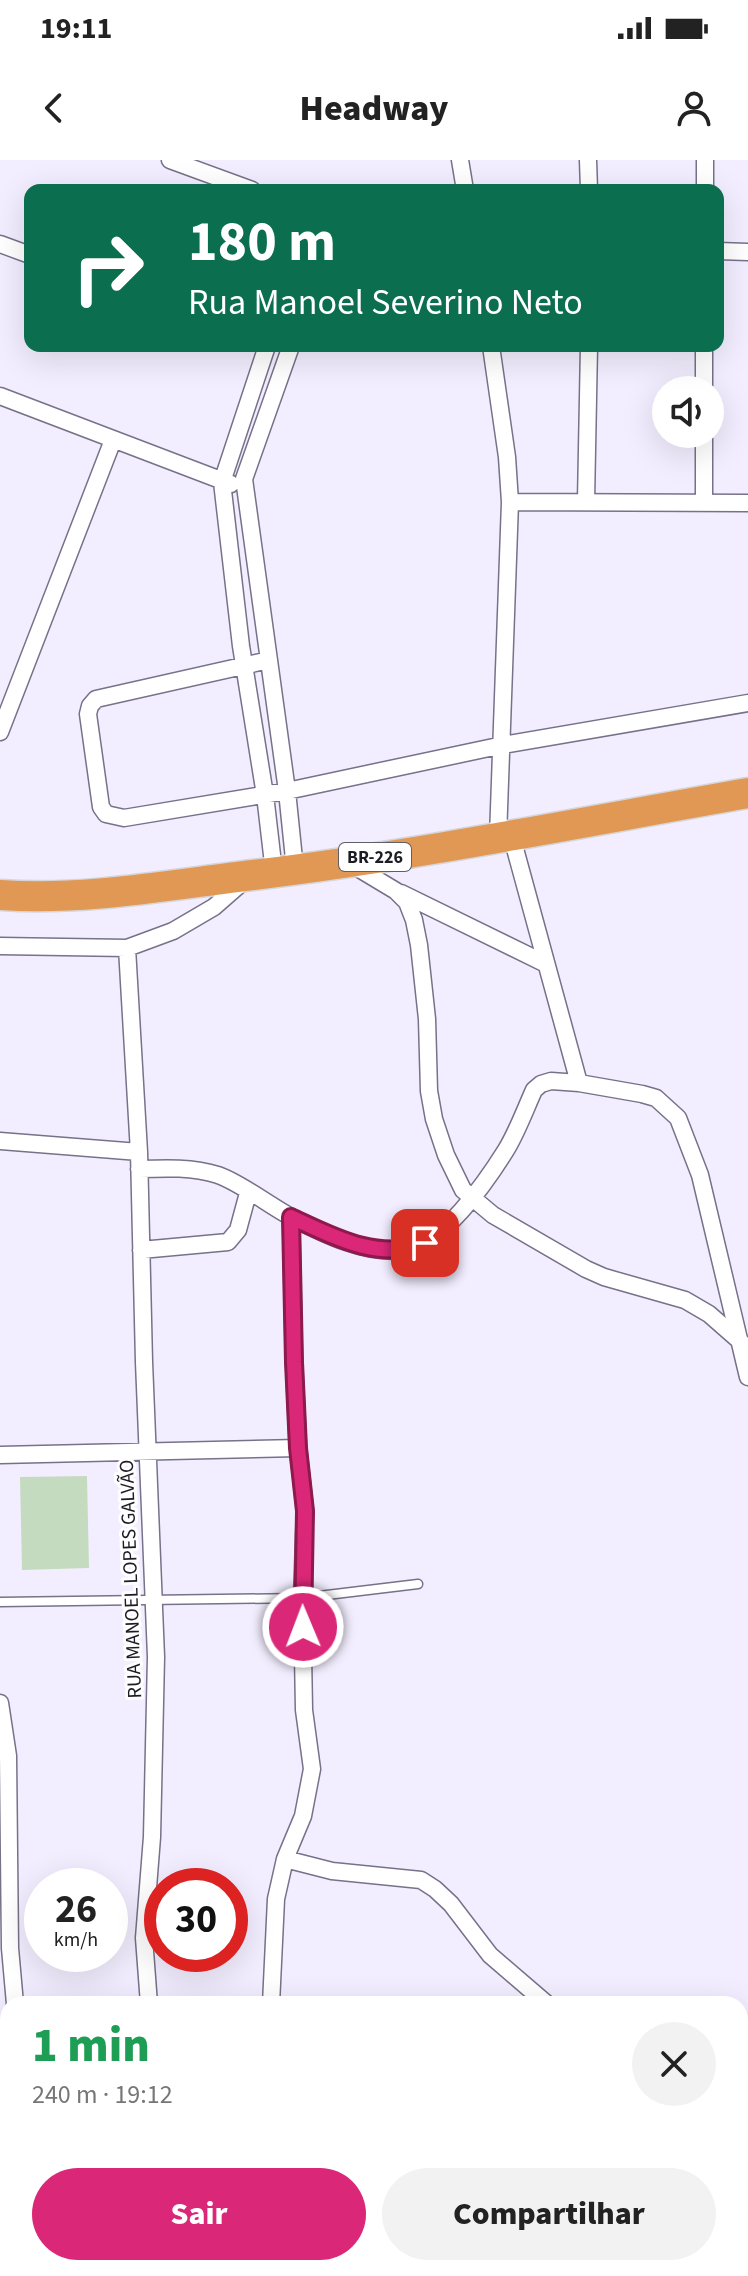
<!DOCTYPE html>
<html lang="pt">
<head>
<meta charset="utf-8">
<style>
  :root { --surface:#fff; --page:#f2f2f2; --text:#222; --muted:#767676; --accent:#db2777 }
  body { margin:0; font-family:"Source Sans 3",sans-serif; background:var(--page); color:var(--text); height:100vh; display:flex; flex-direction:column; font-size:30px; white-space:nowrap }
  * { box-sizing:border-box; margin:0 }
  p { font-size:26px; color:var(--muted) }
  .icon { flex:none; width:44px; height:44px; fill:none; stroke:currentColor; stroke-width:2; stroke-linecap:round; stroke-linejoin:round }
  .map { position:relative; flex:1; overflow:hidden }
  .panel { position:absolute; left:0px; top:1836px; width:748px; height:280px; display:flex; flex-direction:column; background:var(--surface); border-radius:24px 24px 0 0; box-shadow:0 8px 32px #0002 }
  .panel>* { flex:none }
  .guide { position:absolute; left:24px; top:24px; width:700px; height:168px; border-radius:16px; box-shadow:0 8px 32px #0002; background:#0b6e4f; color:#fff; overflow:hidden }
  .buttons { position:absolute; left:652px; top:216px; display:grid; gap:16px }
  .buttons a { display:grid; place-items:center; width:72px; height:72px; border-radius:50%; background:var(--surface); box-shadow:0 8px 32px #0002; font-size:40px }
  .speed { position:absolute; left:24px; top:1708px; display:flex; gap:16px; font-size:40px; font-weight:700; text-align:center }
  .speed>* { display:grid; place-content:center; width:104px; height:104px; border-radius:50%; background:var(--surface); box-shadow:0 8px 32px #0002; line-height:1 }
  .speed small { font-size:20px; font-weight:400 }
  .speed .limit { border:12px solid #d22; background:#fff; color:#111 }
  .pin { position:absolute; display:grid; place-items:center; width:68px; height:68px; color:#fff; margin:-34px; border-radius:16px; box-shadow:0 4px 12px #0006 }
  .me { position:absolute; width:88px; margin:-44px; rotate:359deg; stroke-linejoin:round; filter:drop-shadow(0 0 6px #0008) }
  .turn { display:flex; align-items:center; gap:28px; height:168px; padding:0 32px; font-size:36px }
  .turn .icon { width:104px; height:104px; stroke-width:2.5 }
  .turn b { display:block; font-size:56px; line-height:68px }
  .round { display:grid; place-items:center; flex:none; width:84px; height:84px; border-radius:42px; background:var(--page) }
  .head { display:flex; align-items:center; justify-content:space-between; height:136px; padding:0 32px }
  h1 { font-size:48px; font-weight:800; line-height:60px; color:#1e9e55 }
  .action { display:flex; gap:16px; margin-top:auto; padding:16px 32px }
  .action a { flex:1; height:92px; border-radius:48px; background:var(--accent); color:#fff; font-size:32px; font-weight:800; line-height:92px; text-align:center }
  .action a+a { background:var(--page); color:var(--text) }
  .status { display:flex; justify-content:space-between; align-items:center; height:56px; padding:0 40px; background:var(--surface); direction:ltr }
  .status svg { height:22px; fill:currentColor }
  header { display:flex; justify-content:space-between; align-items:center; height:104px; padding:0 32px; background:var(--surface); font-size:36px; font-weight:800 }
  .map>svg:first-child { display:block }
  .green { fill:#c5dbc0 }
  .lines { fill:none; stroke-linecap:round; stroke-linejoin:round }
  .lane-casing { stroke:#777189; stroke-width:11 }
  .street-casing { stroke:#777189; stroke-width:19 }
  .highway-casing { stroke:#d6d6d8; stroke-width:33 }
  .lane { stroke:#fff; stroke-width:8 }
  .street { stroke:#fff; stroke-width:16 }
  .highway { stroke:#e09854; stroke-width:30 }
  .route-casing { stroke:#8e194d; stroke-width:20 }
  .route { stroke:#db2777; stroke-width:14 }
  .labels { text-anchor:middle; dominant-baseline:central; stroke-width:6; stroke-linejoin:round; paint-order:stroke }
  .shield { fill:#fefefe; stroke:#605f65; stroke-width:2 }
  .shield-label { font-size:18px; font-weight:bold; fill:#1d1b24 }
  .street-label { font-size:20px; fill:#1d1b24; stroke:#fefefe }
</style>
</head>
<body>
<div class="status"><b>19:11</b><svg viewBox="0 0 49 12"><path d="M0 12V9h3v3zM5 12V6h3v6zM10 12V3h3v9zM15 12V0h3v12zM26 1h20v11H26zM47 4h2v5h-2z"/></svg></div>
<header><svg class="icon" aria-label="back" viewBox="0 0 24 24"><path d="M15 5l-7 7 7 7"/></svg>Headway<svg class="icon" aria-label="person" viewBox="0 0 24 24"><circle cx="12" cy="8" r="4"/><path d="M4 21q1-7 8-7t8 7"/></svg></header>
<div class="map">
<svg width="748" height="2116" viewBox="0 0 748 2116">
  <rect width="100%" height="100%" fill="#f3eeff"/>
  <!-- green -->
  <path class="green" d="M 87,1316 L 89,1408 L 22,1410 L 20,1317 Z"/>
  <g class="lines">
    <!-- lane casing -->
    <g class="lane-casing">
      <path id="lane" d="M 0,1442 L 302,1438 L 418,1424"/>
    </g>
    <!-- street casing -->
    <g class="street-casing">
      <path id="street" d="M 170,0 L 252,30
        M 460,0 L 465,30
        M 588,0 L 589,30
        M 705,30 L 705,0
        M 0,84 L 30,95
        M 718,91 L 748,92
        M 267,186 L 222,322 L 241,486 L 265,635 L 274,712
        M 291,186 L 244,319 L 287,631 L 295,709
        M 491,186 L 507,297 L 510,342 L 498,677
        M 704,230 L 704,186
        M 0,236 L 231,324
        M 586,341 L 589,186
        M 510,342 L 748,343
        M 704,343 L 704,274
        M 269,500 L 96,539 L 90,546 L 88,554 L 101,647 L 106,654 L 124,658 L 287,631 L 503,585 L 748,543
        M 0,572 L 113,280
        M 511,674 L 579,923
        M 351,704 L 396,731 L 407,742 L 414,760 L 419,785 L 427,859 L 429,931 L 434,959 L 446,995 L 463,1030 L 493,1055 L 586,1109 L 604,1117 L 685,1140 L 709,1154 L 741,1182
        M 401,733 L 546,804
        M 0,786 L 127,788 L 173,771 L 214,747 L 246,719
        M 127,788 L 139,992 L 144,1202 L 156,1497 L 152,1677 L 144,1778 L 149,1844
        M 0,981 L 139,992
        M 139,1009 C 166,1008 193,1007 218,1015 C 241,1023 270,1046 293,1058 C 324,1074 366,1095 403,1090 C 442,1086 486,1022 506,990 C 517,972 525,950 534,930 L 541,924 L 551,921 L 579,923 L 642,934 L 656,938 L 678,958 L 700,1015 L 748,1217
        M 141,1090 L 228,1082 L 238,1070 L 248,1033
        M 0,1295 L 298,1288
        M 0,1543 L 8,1596 L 10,1788 L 15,1844
        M 285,1699 L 332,1711 L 421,1720 L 435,1729 L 451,1744 L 490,1795 L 547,1844
        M 271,1844 L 276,1739 L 285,1699 L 303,1656 L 312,1609 L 304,1550 L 302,1438 L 305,1351 L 298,1288 L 294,1202 L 291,1057
        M 740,1987 L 748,1988
        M 0,1999 L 8,1999
        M 219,2108 L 228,2116
        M 23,2116 L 23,2108
        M 239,2116 L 241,2108
        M 324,2116 L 326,2108"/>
    </g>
    <!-- highway casing -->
    <g class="highway-casing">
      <path id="highway" d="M 0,735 C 85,741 169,725 253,715 C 419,695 583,662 748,633"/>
    </g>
    <!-- lane -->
    <use href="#lane" class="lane"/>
    <!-- street -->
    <use href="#street" class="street"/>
    <!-- highway -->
    <use href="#highway" class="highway"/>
  </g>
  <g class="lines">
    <!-- route casing -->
    <g class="route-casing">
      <path id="route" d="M 303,1467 L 305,1351 L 298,1288 L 294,1202 L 291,1057 C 332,1076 379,1102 425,1083"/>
    </g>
    <!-- route -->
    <use href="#route" class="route"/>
  </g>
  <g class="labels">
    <!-- shield labels -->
    <rect class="shield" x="339" y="683" width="72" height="28" rx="6"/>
    <g class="shield-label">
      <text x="375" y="697">BR-226</text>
    </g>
    <!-- street labels -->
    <g class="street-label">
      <text transform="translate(131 1419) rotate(-92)">RUA MANOEL LOPES GALVÃO</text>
    </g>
  </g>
</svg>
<div class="buttons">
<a><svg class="icon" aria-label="sound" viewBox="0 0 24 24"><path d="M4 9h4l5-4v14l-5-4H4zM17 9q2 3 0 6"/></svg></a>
</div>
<div class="speed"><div>26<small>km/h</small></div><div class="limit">30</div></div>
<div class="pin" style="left:425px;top:1083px;background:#d93025"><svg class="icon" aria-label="arrive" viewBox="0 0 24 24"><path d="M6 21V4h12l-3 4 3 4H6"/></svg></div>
<svg class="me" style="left:303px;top:1467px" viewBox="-20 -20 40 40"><circle r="17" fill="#db2777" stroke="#fff" stroke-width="3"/><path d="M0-11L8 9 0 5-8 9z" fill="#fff"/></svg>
<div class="guide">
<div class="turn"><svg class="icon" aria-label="right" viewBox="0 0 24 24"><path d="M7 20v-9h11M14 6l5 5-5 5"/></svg><div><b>180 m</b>Rua Manoel Severino Neto</div></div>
</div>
<section class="panel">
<div class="head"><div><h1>1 min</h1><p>240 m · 19:12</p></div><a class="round"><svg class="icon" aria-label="close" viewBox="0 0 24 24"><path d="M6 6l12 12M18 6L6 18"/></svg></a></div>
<div class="action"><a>Sair</a><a>Compartilhar</a></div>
</section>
</div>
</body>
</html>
